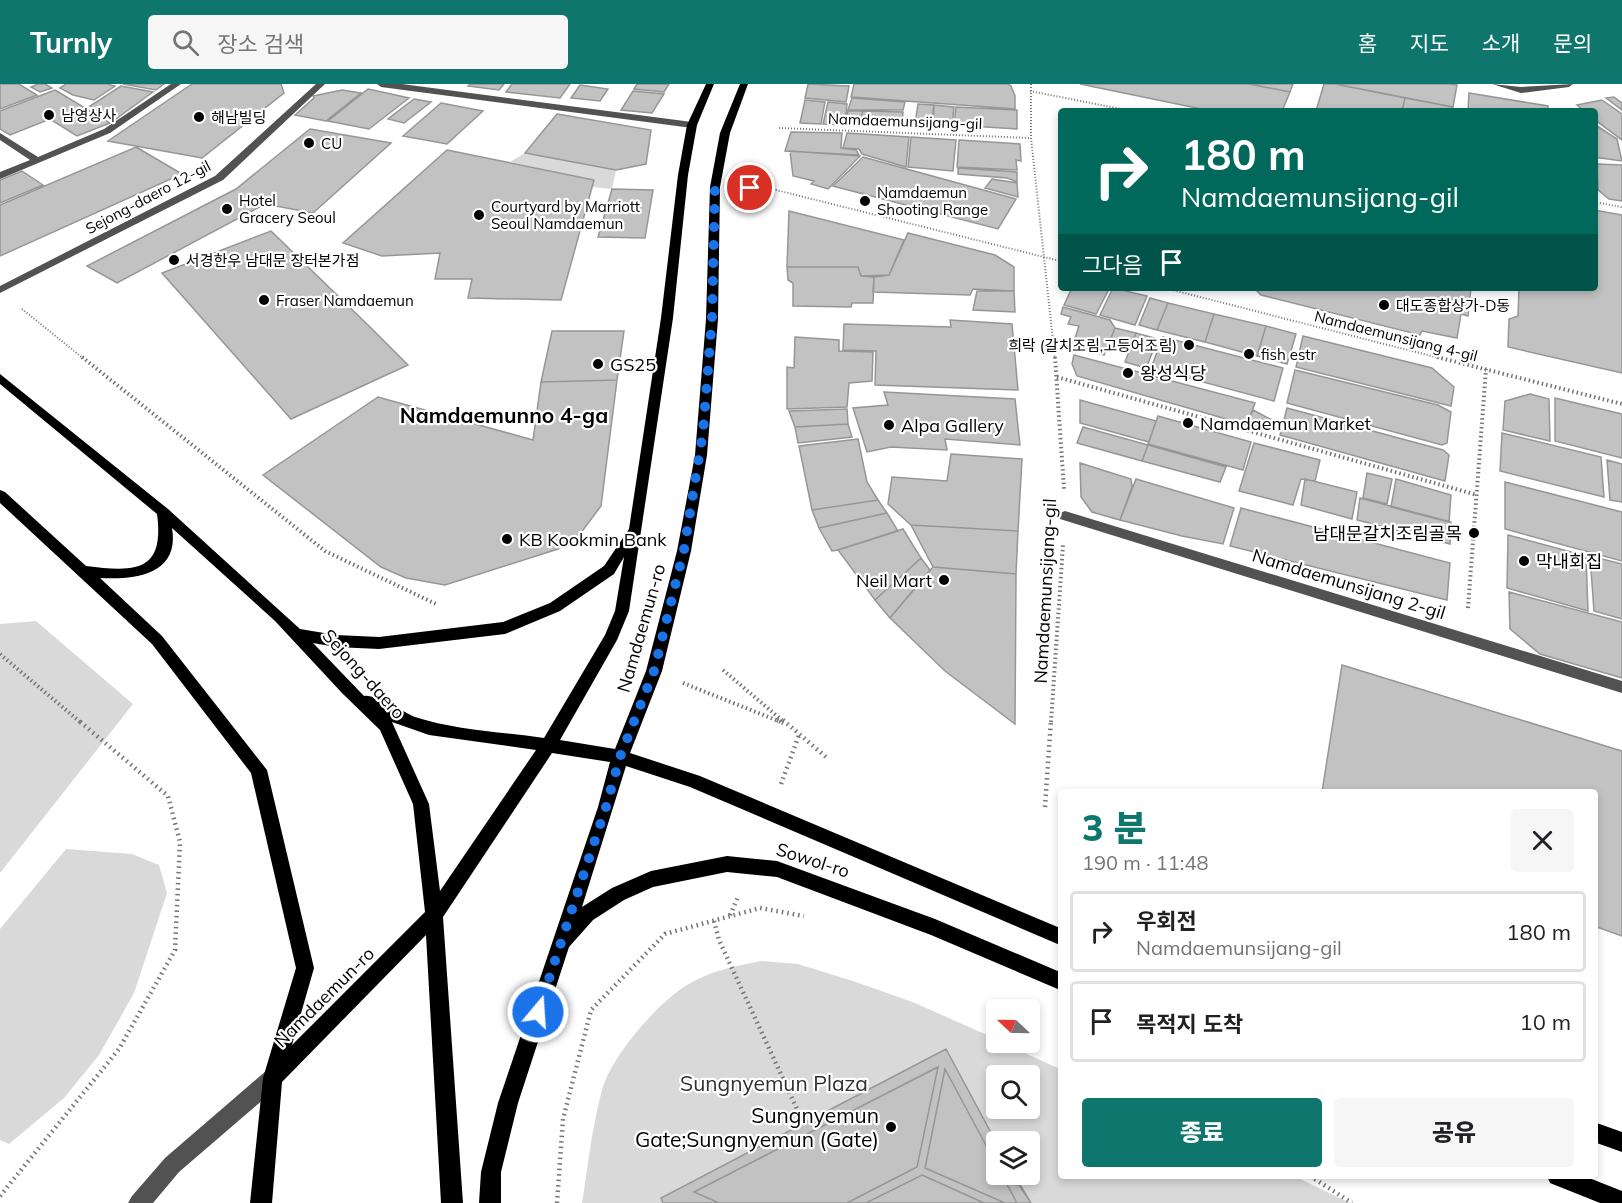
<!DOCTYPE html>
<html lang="ko">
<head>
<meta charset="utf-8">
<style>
  :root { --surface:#fff; --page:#f6f6f6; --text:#202124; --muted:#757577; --line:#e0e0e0; --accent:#0f766e }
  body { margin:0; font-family:Mulish,"Noto Sans KR",sans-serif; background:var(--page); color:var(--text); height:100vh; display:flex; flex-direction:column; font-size:22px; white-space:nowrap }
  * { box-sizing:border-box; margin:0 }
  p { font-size:20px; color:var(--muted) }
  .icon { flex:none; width:33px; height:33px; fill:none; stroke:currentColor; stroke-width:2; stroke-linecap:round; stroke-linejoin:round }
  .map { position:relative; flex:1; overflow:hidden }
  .details { position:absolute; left:1058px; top:705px; width:540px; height:390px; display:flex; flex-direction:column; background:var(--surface); border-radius:6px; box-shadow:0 3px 9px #0003 }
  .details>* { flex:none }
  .hud { position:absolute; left:1058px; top:24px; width:540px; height:183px; border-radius:6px; box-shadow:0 3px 9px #0003; background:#00695c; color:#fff; overflow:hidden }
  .needle { width:39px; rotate:292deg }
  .buttons { position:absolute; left:986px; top:915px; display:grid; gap:12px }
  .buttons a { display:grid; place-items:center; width:54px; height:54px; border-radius:6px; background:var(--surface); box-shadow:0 3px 9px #0003; font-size:30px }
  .pin { position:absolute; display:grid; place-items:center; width:51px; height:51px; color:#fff; margin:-26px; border:3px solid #fff; border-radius:50%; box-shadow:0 2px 6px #0007 }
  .me { position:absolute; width:66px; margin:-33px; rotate:18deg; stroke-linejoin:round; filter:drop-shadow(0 0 4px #0008) }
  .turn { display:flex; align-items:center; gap:21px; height:126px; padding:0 24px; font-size:27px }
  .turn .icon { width:78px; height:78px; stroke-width:2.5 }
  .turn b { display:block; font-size:42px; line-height:51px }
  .then { display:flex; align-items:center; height:57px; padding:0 24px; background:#0003; gap:12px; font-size:22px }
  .round { display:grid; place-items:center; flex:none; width:63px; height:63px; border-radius:6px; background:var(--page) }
  .head { display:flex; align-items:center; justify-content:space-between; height:102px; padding:0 24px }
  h1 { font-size:36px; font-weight:800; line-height:45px; color:var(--accent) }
  .action { display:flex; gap:12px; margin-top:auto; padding:12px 24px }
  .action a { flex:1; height:69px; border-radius:6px; background:var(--accent); color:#fff; font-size:24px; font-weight:800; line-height:69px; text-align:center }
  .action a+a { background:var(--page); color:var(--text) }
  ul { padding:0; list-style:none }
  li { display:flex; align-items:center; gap:18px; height:81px; margin:0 12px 9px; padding:0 12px; border:3px solid var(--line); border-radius:6px }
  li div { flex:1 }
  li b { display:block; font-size:22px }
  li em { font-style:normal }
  header { display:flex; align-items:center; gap:36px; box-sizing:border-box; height:84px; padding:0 30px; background:var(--accent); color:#fff }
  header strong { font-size:28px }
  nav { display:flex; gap:33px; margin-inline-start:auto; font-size:21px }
  .search { width:420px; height:54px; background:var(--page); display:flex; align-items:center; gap:15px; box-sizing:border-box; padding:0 21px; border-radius:6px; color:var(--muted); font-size:22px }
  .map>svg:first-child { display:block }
  .green { fill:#d9d9d9; fill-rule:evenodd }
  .building { fill:#c2c2c2; stroke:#969696; stroke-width:1.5 }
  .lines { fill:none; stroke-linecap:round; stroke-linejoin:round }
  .path-far2 { stroke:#747474; stroke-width:2; stroke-dasharray:1 2; stroke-linecap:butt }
  .path-far1 { stroke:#747474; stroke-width:4; stroke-dasharray:1.5 3; stroke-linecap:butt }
  .path { stroke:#747474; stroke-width:4.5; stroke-dasharray:1.5 4; stroke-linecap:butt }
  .minor { fill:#525252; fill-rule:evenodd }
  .major { fill:#000; fill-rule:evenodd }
  .route { stroke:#1a73e8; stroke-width:10; stroke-dasharray:0 18 }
  .poi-dot { fill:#000; stroke:#fff; stroke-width:2 }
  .labels { text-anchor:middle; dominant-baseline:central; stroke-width:4.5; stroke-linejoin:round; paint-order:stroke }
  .far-poi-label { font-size:15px; fill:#000; stroke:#fff; text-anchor:start }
  .far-street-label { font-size:15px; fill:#000; stroke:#fff }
  .poi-label { font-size:18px; fill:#000; stroke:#fff; text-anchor:start }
  .street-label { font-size:18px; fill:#000; stroke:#fff }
  .quarter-label { font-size:21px; font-weight:bold; fill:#000; stroke:#fff }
  .near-park-label { font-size:21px; fill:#303030; stroke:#fff }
  .near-poi-label { font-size:21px; fill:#000; stroke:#fff; text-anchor:end }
</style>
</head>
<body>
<header>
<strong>Turnly</strong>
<div class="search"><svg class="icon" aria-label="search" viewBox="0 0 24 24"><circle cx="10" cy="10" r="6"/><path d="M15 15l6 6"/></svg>장소 검색</div>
<nav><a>홈</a><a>지도</a><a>소개</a><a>문의</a></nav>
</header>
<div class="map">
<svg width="1622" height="1119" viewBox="0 0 1622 1119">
  <rect width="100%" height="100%" fill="#fff"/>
  <!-- green -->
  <path class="green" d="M 525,69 L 616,86 L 612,105 L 592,103 L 593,96 L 510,78 Z
    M 36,537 L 133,620 L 0,789 L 0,540 Z
    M 66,765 L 132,770 L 159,781 L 167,809 L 134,909 L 99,971 L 64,1014 L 9,1060 L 0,1056 L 0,845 Z
    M 761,877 L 798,880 L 856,898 L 915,919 L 996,955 L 996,958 L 1003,959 L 1060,985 L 1060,1092 L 1294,1092 L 1350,1119 L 582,1119 C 588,1082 592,1042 602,1006 C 611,973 657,919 687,901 C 710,887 735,882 761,877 ZM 996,992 L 1029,992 L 1029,1024 L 996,1024 ZM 996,1058 L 1029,1058 L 1029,1090 L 996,1090 Z"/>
  <!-- building -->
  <path class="building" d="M 0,0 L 19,0 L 37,11 L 0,25 Z
    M 38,0 L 45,0 L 52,4 L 40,8 L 31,3 Z
    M 66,0 L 107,0 L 115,2 L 94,16 L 73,11 L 60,4 Z
    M 123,0 L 164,0 L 156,6 Z
    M 192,0 L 281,0 L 284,9 L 202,74 L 108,57 Z
    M 470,0 L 504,0 L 499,6 L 468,2 Z
    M 512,0 L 570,0 L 560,14 L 506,8 Z
    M 637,0 L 669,0 L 664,8 L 634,5 Z
    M 808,0 L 849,2 L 846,18 L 805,14 Z
    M 854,0 L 1008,0 L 1011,2 L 1015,12 L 1015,25 L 851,13 Z
    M 1080,0 L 1249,0 L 1290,8 L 1282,27 L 1211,27 Z
    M 1249,0 L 1293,0 L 1290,8 Z
    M 1324,0 L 1335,0 L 1405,14 L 1402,27 L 1316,27 Z
    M 1335,0 L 1449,0 L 1457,1 L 1453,23 Z
    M 580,1 L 608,5 L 600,17 L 571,14 Z
    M 121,2 L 153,8 L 113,37 L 90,22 Z
    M 368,5 L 409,14 L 369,45 L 328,37 Z
    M 55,6 L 110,39 L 77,52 L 50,35 L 10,51 L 0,45 L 0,27 Z
    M 342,6 L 361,9 L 326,37 L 295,31 L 314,14 L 313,12 Z
    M 633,7 L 664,10 L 652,29 L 621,26 Z
    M 1469,9 L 1548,22 L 1548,27 L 1468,27 Z
    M 1614,13 L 1622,19 L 1622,26 L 1606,14 Z
    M 852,14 L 905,18 L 903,26 L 848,26 Z
    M 1405,14 L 1453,23 L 1452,27 L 1402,27 Z
    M 414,15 L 431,18 L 404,39 L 388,35 Z
    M 805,16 L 825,18 L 821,40 L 800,39 Z
    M 1602,16 L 1622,30 L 1622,56 L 1594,35 L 1594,27 L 1584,27 L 1577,21 Z
    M 828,18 L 847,20 L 845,41 L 823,40 Z
    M 441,19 L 483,27 L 447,60 L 403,52 Z
    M 918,20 L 934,21 L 931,41 L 915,40 Z
    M 934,21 L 954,23 L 952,43 L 933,42 Z
    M 956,23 L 1017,26 L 1017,45 L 954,41 Z
    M 848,27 L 863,27 L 859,39 L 846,38 Z
    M 863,27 L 903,28 L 902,41 L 859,39 Z
    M 557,30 L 651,46 L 646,80 L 616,86 L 525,69 Z
    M 1594,40 L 1617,55 L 1622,77 L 1594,73 Z
    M 310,45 L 391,59 L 313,129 L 265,120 L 117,199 L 87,182 L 236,105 Z
    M 791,48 L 842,49 L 841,64 L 856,66 L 859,71 L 785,67 Z
    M 847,49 L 909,53 L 906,83 L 862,70 L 859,65 L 843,64 Z
    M 911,53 L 956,56 L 953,87 L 908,83 Z
    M 959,56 L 1020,60 L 1021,77 L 1016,76 L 1017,86 L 957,83 Z
    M 136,63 L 182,90 L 0,172 L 0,121 Z
    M 447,66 L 594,96 L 561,216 L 468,214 L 472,195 L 435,195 L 440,169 L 382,172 L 343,159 Z
    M 790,67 L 860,72 L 828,105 L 811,100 L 814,97 L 793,92 Z
    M 863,73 L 1016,115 L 998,145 L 833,102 Z
    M 1597,80 L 1622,81 L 1622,117 L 1609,115 L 1598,106 Z
    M 958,84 L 1017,88 L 1017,98 L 1007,94 L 958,90 Z
    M 22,87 L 43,101 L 0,119 L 0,96 Z
    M 992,95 L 1017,99 L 1018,113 L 985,104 Z
    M 612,105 L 653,106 L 645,154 L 598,153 Z
    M 1594,126 L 1622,131 L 1622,289 L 1508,263 L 1509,235 L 1518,232 L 1519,204 L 1594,204 Z
    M 789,127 L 904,156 L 889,191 L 861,192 L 858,183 L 787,183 Z
    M 271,147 L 371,244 L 408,281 L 291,335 L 162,189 Z
    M 908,149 L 995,171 L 1014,183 L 1014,207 L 973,205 L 970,211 L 873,208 L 874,193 L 889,191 Z
    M 787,183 L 858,183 L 861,192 L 874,193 L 873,219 L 852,219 L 851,223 L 793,222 L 793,199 L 788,196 Z
    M 1079,204 L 1109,205 L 1096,230 L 1064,221 L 1071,206 Z
    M 1113,204 L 1147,212 L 1135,241 L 1100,231 Z
    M 1254,204 L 1471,204 L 1468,232 L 1461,230 L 1457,254 L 1422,247 L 1420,251 L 1261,211 Z
    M 977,207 L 1014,207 L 1015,228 L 973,226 Z
    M 1150,214 L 1168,219 L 1157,246 L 1139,241 Z
    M 1168,219 L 1214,230 L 1205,258 L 1157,246 Z
    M 1063,223 L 1110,236 L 1115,244 L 1104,271 L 1090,267 L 1093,259 L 1075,254 L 1079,242 L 1068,240 L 1071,233 L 1061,230 Z
    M 1214,230 L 1266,242 L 1257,272 L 1205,258 Z
    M 950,236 L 1012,240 L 1018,306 L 875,301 L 876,267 L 843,266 L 844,240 L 951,243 Z
    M 1266,242 L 1296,250 L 1287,280 L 1257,272 Z
    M 1115,244 L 1136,249 L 1128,269 L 1107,264 Z
    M 552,247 L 624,247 L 617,296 L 541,298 Z
    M 1136,249 L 1158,255 L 1146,284 L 1125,278 Z
    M 1303,252 L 1432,284 L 1454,303 L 1451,322 L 1296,283 Z
    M 795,253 L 839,256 L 839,267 L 873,268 L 872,297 L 849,299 L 847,323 L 787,325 L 787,283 L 794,284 Z
    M 1163,253 L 1283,284 L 1274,317 L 1151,284 Z
    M 1074,271 L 1255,319 L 1247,341 L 1077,292 L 1072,280 Z
    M 1295,286 L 1438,321 L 1451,328 L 1447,359 L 1442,361 L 1287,319 Z
    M 617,296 L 601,422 L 580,450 L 558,465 L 445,501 L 406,494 L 381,483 L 263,391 L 378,313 L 533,356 L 541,298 Z
    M 884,308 L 1015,315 L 1020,361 L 945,355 L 947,366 L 891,363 L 867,368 L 853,324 L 888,321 Z
    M 1530,310 L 1549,315 L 1550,357 L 1503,346 L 1505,317 Z
    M 1555,314 L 1622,330 L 1622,374 L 1555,357 Z
    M 1080,316 L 1156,337 L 1149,358 L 1080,339 Z
    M 1287,324 L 1443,366 L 1449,371 L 1445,397 L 1280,351 Z
    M 847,325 L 848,340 L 795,343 L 789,327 Z
    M 1253,326 L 1272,336 L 1270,343 L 1247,341 Z
    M 1158,332 L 1251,358 L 1243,386 L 1148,360 Z
    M 848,340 L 852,353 L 798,359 L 795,343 Z
    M 1083,343 L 1148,361 L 1142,377 L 1077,359 Z
    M 1502,349 L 1601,373 L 1604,413 L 1500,387 Z
    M 858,355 L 867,398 L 878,416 L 812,426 L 799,362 Z
    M 1254,359 L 1320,376 L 1315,397 L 1301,395 L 1293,421 L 1239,407 Z
    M 1148,361 L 1226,383 L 1220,398 L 1142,377 Z
    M 951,370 L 1022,375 L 1018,447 L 911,441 L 888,420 L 892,393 L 947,397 Z
    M 1607,376 L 1622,380 L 1622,418 L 1610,416 Z
    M 1080,379 L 1131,395 L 1132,403 L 1120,436 L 1092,428 L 1081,413 Z
    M 1367,389 L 1392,395 L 1387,420 L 1363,414 Z
    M 1136,395 L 1234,424 L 1223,460 L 1182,452 L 1120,436 Z
    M 1305,395 L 1357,408 L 1352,435 L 1301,421 Z
    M 1396,395 L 1451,411 L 1449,438 L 1391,423 Z
    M 1505,398 L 1622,428 L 1622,477 L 1505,445 Z
    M 1360,414 L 1451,438 L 1450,460 L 1357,436 Z
    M 878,416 L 887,429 L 819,444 L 812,426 Z
    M 1241,424 L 1450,479 L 1447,516 L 1230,462 Z
    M 887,429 L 898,447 L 838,466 L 832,467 L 819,444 Z
    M 911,441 L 1018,447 L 1016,490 L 933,483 Z
    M 903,445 L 921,474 L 875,516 L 838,466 Z
    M 1508,451 L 1586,472 L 1588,527 L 1507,504 Z
    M 1590,472 L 1622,480 L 1622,535 L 1594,527 Z
    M 921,474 L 930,486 L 890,534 L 875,516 Z
    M 933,483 L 1016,490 L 1015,640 L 945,587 L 890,534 Z
    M 1509,508 L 1622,538 L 1622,594 L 1540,570 L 1510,545 Z
    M 1342,581 L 1622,667 L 1622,852 L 1594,842 L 1594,708 L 1322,708 Z
    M 946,965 L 996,1058 L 996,1090 L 1014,1090 L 1031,1119 L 663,1119 L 661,1114 Z
    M 938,983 L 917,1083 L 847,1119 L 719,1119 L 694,1108 Z
    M 945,985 L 996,1080 L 996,1090 L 1001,1090 L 1017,1119 L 1005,1119 L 925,1084 Z
    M 922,1091 L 984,1119 L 866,1119 Z
    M 1007,1100 L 1019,1101 L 1031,1119 L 1017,1119 Z"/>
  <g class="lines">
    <!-- path-far2 -->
    <path class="path-far2" d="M 1031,0 L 1031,54 L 1055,275
      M 1030,7 L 1131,27
      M 779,44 L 1031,54
      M 743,103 L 768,104 L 1060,177
      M 1594,118 L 1622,123
      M 1165,204 L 1443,275
      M 22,225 L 84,275"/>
    <!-- path-far1 -->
    <path class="path-far1" d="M 82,273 L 325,467 L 436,520
      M 1055,273 L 1064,405
      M 1437,273 L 1622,320
      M 1057,293 L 1477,411
      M 1468,524 L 1486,285
      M 0,570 L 80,638
      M 723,586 L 784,638
      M 683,599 L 781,638
      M 1051,638 L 1063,461"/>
    <!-- path -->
    <path class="path" d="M 777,636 L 786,640
      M 783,636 L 826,673
      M 781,700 L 799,651
      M 1045,723 L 1051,636
      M 730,831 L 738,813
      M 714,837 L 719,856 L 803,1038
      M 1310,1092 L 1352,1119
      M 0,1112 L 119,965 L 175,866 L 180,758 L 168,712 L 78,636
      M 557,1119 L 563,1035 L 591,926 L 665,850 L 760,824 L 804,832"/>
    <!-- minor -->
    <path class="minor" d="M 171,0 L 181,0 L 110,49 L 0,95 L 0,88 L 30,76 L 0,56 L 0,49 L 38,73 L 104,45 Z
      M 316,0 L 325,0 L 223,96 L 0,209 L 0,202 L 215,92 Z
      M 377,0 L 402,0 L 692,38 L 697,41 L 692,44 L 381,3 Z
      M 1492,0 L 1521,3 L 1573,0 L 1569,3 L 1521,9 Z
      M 1065,427 L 1622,597 L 1622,609 L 1060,435 L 1058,432 L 1060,429 Z
      M 273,984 L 280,987 L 283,994 L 280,1001 L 179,1088 L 153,1119 L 128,1119 L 132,1112 L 165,1074 L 266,987 Z"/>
    <!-- major -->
    <path class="major" d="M 706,0 L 714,0 L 697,41 L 688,91 L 673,234 L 629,527 L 617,556 L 560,656 L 615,665 L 646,587 L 677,467 L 695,371 L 706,235 L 710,103 L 720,49 L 740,0 L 748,0 L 730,49 L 720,103 L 718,235 L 707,371 L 691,467 L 662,587 L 630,669 L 700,692 L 1060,844 L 1060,861 L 690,703 L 626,682 L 582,823 L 612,804 L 651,787 L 727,772 L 777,777 L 935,835 L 1060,888 L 1060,906 L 931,851 L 777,793 L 727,788 L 653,803 L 624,816 L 593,836 L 569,863 L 518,1019 L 501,1088 L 501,1119 L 479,1119 L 481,1088 L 498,1019 L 598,723 L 610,678 L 552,669 L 443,833 L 463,1119 L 441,1119 L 426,851 L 282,998 L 272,1119 L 250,1119 L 263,994 L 296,884 L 251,689 L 152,560 L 0,419 L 0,406 L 5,408 L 86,482 C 134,488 165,489 157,430 L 0,300 L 0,290 L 168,425 L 300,545 L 336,551 L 379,553 L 503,538 L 550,519 L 604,482 L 629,445 L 661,234 L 678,91 L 687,41 ZM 172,444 L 275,537 L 342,609 L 380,646 L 413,720 L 425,828 L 292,961 L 314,884 L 267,686 L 162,552 L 100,494 C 134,496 180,491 172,444 ZM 624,473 L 615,527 L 605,551 L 544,654 C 502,648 455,646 415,633 C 403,628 375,610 364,612 L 313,559 L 336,563 L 379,565 L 505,550 L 560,527 L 614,490 ZM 392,638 L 429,651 L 536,666 L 440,807 L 429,720 Z
      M 1594,1038 L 1622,1048 L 1622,1068 L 1594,1058 Z
      M 1547,1092 L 1584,1092 L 1622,1107 L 1622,1119 L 1600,1119 L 1550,1099 Z"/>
  </g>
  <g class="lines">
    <!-- route -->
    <path class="route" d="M 538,928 L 606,723 L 620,673 L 654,587 L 684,466 L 703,348 L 712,235 L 715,103 L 750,104"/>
  </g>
  <!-- markers -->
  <g class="poi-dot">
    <circle cx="49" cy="31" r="6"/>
    <circle cx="199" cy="33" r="6"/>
    <circle cx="309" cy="59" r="6"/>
    <circle cx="865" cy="117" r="6"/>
    <circle cx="227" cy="125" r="6"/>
    <circle cx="479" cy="131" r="6"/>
    <circle cx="174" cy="176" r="6"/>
    <circle cx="264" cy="216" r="6"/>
    <circle cx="1384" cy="221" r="6"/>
    <circle cx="1189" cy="261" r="6"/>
    <circle cx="1249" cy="270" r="6"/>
    <circle cx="598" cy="280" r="6"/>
    <circle cx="1128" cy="289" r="6"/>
    <circle cx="1188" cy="339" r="6"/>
    <circle cx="889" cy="341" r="6"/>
    <circle cx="1474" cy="449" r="6"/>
    <circle cx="507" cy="455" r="6"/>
    <circle cx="1524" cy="477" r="6"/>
    <circle cx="944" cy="496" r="6"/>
    <circle cx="891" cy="1043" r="6"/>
  </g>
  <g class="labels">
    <!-- far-poi labels -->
    <g class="far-poi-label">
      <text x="61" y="31">남영상사</text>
      <text x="211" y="33">해남빌딩</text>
      <text x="321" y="59">CU</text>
      <text x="877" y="108">Namdaemun<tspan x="877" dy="17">Shooting Range</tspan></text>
      <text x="239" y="116">Hotel<tspan x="239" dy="17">Gracery Seoul</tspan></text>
      <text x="491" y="122">Courtyard by Marriott<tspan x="491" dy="17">Seoul Namdaemun</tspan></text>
      <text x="186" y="176">서경한우 남대문 장터본가점</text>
      <text x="276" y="216">Fraser Namdaemun</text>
      <text x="1396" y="221">대도종합상가-D동</text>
      <text x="1177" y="261" text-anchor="end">희락 (갈치조림,고등어조림)</text>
      <text x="1261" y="270">fish estr</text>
    </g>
    <!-- far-street labels -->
    <g class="far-street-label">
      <text transform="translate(905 37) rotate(2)">Namdaemunsijang-gil</text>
      <text transform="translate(148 113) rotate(-28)">Sejong-daero 12-gil</text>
      <text transform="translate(1396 252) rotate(14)">Namdaemunsijang 4-gil</text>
    </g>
    <!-- poi labels -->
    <g class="poi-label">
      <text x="610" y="280">GS25</text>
      <text x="1140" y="289">왕성식당</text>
      <text x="1200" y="339">Namdaemun Market</text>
      <text x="901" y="341">Alpa Gallery</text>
      <text x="1462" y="449" text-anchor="end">남대문갈치조림골목</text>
      <text x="519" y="455">KB Kookmin Bank</text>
      <text x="1536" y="477">막내회집</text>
      <text x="932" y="496" text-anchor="end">Neil Mart</text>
    </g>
    <!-- street labels -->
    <g class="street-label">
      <text transform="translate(1349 500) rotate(17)">Namdaemunsijang 2-gil</text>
      <text transform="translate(1045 507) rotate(-87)">Namdaemunsijang-gil</text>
      <text transform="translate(641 544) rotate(-74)">Namdaemun-ro</text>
      <text transform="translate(364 590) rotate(48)">Sejong-daero</text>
      <text transform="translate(813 776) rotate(18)">Sowol-ro</text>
      <text transform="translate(324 913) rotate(-45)">Namdaemun-ro</text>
    </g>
    <!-- quarter labels -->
    <g class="quarter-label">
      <text x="504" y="331">Namdaemunno 4-ga</text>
    </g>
    <!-- near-park labels -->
    <g class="near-park-label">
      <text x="774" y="999">Sungnyemun Plaza</text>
    </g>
    <!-- near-poi labels -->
    <g class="near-poi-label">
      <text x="879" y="1031">Sungnyemun<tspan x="879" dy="24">Gate;Sungnyemun (Gate)</tspan></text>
    </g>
  </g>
</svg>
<div class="buttons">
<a><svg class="needle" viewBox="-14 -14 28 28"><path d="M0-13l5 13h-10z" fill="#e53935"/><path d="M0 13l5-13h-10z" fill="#757577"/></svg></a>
<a><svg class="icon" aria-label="search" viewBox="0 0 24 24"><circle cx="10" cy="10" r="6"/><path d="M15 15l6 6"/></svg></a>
<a><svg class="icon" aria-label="layers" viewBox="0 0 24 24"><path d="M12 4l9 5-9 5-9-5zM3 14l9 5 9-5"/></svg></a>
</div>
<div class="pin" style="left:750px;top:104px;background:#d93025"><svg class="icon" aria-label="arrive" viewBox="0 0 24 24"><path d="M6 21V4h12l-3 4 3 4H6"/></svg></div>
<svg class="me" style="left:538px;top:928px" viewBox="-20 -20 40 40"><circle r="17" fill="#1a73e8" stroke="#fff" stroke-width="3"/><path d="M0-11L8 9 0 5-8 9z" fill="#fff"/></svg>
<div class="hud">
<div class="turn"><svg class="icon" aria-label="right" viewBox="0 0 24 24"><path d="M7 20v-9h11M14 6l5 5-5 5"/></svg><div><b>180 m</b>Namdaemunsijang-gil</div></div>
<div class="then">그다음<svg class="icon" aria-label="arrive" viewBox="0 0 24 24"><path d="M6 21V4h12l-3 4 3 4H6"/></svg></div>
</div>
<section class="details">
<div class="head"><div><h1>3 분</h1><p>190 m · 11:48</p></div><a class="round"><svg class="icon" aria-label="close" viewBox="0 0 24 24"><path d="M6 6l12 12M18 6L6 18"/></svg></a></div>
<ul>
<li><svg class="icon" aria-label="right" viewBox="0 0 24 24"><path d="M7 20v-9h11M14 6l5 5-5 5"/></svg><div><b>우회전</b><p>Namdaemunsijang-gil</p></div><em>180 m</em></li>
<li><svg class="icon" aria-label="arrive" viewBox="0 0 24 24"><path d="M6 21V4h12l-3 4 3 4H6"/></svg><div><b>목적지 도착</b></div><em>10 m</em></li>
</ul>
<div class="action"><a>종료</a><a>공유</a></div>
</section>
</div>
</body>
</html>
